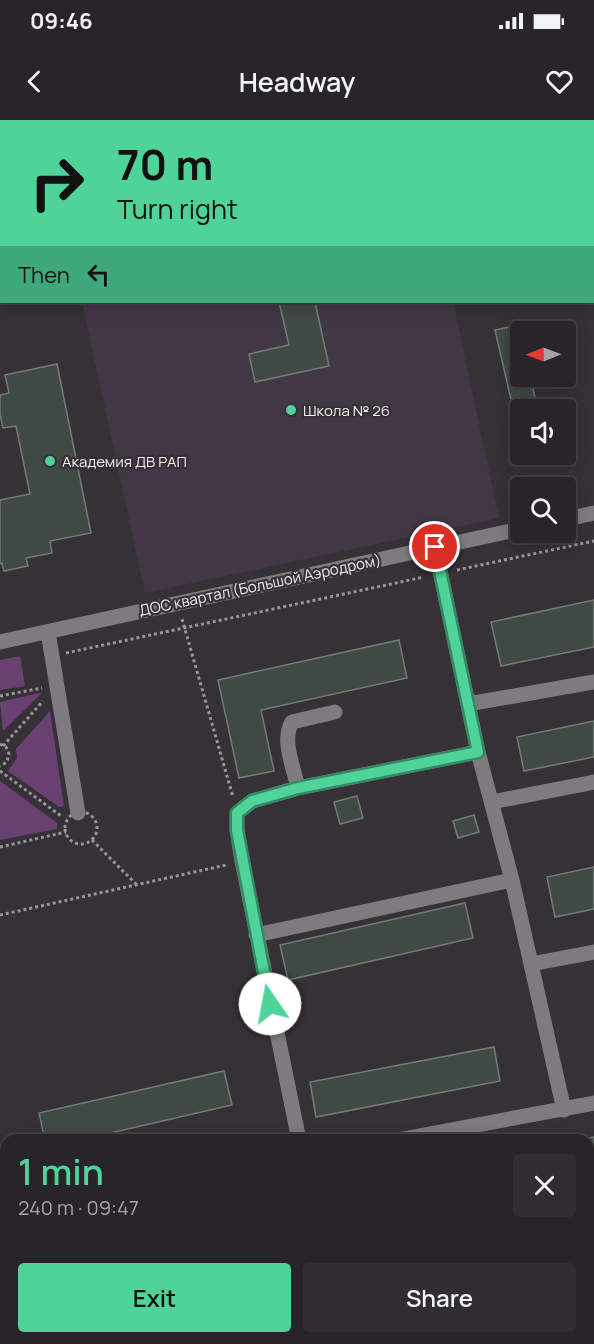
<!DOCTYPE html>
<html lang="en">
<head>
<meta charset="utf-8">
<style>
  :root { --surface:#282429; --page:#302c31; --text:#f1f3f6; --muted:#a5a4a8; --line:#444146; --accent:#4fd399 }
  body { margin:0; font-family:Manrope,sans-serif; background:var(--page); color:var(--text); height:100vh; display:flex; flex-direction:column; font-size:22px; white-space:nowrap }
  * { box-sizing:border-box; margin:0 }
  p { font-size:20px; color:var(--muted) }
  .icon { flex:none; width:33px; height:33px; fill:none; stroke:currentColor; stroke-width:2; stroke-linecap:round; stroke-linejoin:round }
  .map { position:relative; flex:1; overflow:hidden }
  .details { position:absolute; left:0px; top:1014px; width:594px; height:210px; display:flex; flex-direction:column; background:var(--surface); border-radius:18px 18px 0 0; box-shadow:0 3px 15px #0003,0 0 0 2px var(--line) }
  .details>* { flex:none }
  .guide { position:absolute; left:0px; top:0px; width:594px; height:183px; box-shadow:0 3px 15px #0003,0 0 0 2px var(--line); background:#4fd399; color:#111; overflow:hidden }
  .needle { width:39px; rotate:269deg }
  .buttons { position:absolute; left:510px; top:201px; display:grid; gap:12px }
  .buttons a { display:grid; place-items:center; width:66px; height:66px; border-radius:6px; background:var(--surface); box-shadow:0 3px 15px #0003,0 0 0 2px var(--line); font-size:30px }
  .pin { position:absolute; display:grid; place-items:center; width:51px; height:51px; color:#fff; margin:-26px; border:3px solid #fff; border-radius:50%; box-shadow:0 2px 6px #0007 }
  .me { position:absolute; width:66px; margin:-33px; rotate:348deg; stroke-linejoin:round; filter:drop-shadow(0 0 4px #0008) }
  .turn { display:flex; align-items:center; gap:21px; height:126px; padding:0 18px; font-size:27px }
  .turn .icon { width:78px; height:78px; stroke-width:2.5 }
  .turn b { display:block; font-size:42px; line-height:51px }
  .then { display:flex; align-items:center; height:57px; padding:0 18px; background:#0003; gap:12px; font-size:22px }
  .round { display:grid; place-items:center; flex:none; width:63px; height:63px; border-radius:6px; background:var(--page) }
  .overview { display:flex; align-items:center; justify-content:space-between; height:102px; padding:0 18px }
  h1 { font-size:36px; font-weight:600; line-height:45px; color:var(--accent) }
  .primary-button { display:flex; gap:12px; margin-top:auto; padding:12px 18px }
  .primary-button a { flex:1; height:69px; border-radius:6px; background:var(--accent); color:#111; font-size:24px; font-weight:600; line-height:69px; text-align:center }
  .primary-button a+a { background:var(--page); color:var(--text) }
  .status { display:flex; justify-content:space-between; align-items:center; height:42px; padding:0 30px; background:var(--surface); direction:ltr }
  .status svg { height:16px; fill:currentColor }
  header { display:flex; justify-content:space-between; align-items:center; height:78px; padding:0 18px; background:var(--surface); font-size:27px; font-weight:600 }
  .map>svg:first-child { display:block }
  .built { fill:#423744 }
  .green { fill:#694171 }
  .building { fill:#404944; stroke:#727c76; stroke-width:1.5 }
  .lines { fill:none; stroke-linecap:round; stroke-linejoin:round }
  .path { stroke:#9a959b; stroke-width:3; stroke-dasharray:3 3; stroke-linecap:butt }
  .minor { stroke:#7e7b7e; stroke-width:15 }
  .route-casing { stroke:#338963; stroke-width:15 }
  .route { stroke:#4fd399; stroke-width:10 }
  .poi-dot { fill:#4fd399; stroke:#363037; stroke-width:2 }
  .labels { text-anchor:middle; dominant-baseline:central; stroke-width:4.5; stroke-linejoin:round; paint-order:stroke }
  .poi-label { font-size:15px; fill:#f1edf1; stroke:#363037; text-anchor:start }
  .street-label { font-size:15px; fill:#f1edf1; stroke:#363037 }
</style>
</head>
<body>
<div class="status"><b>09:46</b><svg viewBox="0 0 49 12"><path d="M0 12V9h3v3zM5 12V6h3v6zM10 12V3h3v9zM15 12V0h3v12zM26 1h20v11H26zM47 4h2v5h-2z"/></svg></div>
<header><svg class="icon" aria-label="back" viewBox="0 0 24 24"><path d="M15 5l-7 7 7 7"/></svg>Headway<svg class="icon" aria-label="heart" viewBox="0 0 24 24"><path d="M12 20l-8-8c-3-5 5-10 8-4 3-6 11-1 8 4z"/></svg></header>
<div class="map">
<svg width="594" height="1224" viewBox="0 0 594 1224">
  <rect width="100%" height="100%" fill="#363037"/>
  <!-- built -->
  <path class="built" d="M 82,182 L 453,182 L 499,398 L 145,473 Z"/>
  <!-- green -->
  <path class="green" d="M 20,536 L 25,566 L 0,570 L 0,540 Z
    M 43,572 L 3,611 L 0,582 Z
    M 50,591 L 64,686 L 59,687 L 8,651 L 17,638 L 16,629 Z
    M 0,661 L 57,703 L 57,709 L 0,720 Z"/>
  <!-- building -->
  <path class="building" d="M 279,182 L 315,182 L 329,246 L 255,262 L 249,234 L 289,225 Z
    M 527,203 L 529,212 L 520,212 L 520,256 L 530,256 L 536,282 L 544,280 L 546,290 L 520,290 L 520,319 L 495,210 Z
    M 57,244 L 91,413 L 50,421 L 52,433 L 26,438 L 28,446 L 4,451 L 2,443 L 0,444 L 0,380 L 30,374 L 16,306 L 3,308 L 0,294 L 0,275 L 9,273 L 5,255 Z
    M 594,480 L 594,527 L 501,546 L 491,502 Z
    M 399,520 L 407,558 L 261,590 L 274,651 L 239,658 L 218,560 Z
    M 594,601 L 594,637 L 524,651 L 517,617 Z
    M 357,676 L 363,698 L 340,704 L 334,682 Z
    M 474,695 L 479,712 L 458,718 L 453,701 Z
    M 594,747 L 594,789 L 555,797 L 547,757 Z
    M 465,783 L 473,818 L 288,860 L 280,825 Z
    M 494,927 L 500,961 L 316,997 L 310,962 Z
    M 224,951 L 232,985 L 80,1020 L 45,1020 L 39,993 Z
    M 594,1017 L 594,1054 L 588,1055 L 588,1020 L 579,1020 Z
    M 594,1139 L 594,1183 L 588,1184 L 588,1140 Z
    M 158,1218 L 197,1218 L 197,1220 L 177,1224 L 159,1224 Z
    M 370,1218 L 438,1218 L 411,1224 L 371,1224 Z"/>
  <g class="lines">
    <!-- path -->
    <path class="path" d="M 457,450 L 594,421
      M 182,499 L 233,677
      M 66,533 L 424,457
      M 0,576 L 42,568
      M 0,624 L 6,627 L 9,634 L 7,642 L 0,646
      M 3,626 L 43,581
      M 0,651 L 61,696
      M65 708a16 16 0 1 1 32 0a16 16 0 1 1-32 0Z
      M 92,720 L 137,765
      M 0,727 L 66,712
      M 0,795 L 226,745
      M 0,1180 L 6,1184
      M 53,1218 L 61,1224"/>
    <!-- minor -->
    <path class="minor" d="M 0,0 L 1,0
      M 566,399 L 594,393
      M 435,427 L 478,632 L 512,760 L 564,990
      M 48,512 L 78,693
      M 0,522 L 520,409
      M 468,584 L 594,562
      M 298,668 C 294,648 281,620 292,602 L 335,592
      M 492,682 L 594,662
      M 256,815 L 512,760
      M 531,844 L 594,832
      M 299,1020 L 242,741 L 237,710 L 237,693 L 252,681 L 298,668 L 478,632
      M 398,1020 L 594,983
      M 139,1218 L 140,1224
      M 321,1218 L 323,1224
      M 272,1224 L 293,1218"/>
  </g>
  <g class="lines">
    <!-- route casing -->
    <g class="route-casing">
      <path id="route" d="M 270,884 L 237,710 L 237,693 L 252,681 L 298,668 L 478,632 L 435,427"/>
    </g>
    <!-- route -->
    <use href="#route" class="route"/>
  </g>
  <!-- markers -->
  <g class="poi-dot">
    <circle cx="291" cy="290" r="6"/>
    <circle cx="50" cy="341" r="6"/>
  </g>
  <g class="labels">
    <!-- poi labels -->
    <g class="poi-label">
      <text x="303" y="290">Школа № 26</text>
      <text x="62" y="341">Академия ДВ РАП</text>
    </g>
    <!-- street labels -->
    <g class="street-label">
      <text transform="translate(260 465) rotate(-12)">ДОС квартал (Большой Аэродром)</text>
    </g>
  </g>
</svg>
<div class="buttons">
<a><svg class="needle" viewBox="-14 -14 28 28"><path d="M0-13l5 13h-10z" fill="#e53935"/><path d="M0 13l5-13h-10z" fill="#a5a4a8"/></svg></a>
<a><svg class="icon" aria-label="sound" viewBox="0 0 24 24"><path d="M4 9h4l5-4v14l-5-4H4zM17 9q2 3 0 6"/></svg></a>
<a><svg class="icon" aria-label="search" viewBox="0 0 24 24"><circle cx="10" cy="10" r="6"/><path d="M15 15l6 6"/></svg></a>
</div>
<div class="pin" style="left:435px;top:427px;background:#d93025"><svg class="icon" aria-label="arrive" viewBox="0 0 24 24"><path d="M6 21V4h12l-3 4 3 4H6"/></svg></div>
<svg class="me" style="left:270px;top:884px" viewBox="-20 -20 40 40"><circle r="19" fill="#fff"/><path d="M0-13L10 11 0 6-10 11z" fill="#4fd399"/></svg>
<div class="guide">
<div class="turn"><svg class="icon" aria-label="right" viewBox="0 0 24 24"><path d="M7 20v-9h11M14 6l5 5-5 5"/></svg><div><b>70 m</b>Turn right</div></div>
<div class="then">Then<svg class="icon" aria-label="left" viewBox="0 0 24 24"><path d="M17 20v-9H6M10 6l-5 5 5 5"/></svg></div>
</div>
<section class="details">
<div class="overview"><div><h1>1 min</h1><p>240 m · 09:47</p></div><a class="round"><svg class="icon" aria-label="close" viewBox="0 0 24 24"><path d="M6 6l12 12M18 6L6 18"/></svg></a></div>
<div class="primary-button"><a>Exit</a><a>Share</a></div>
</section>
</div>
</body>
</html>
